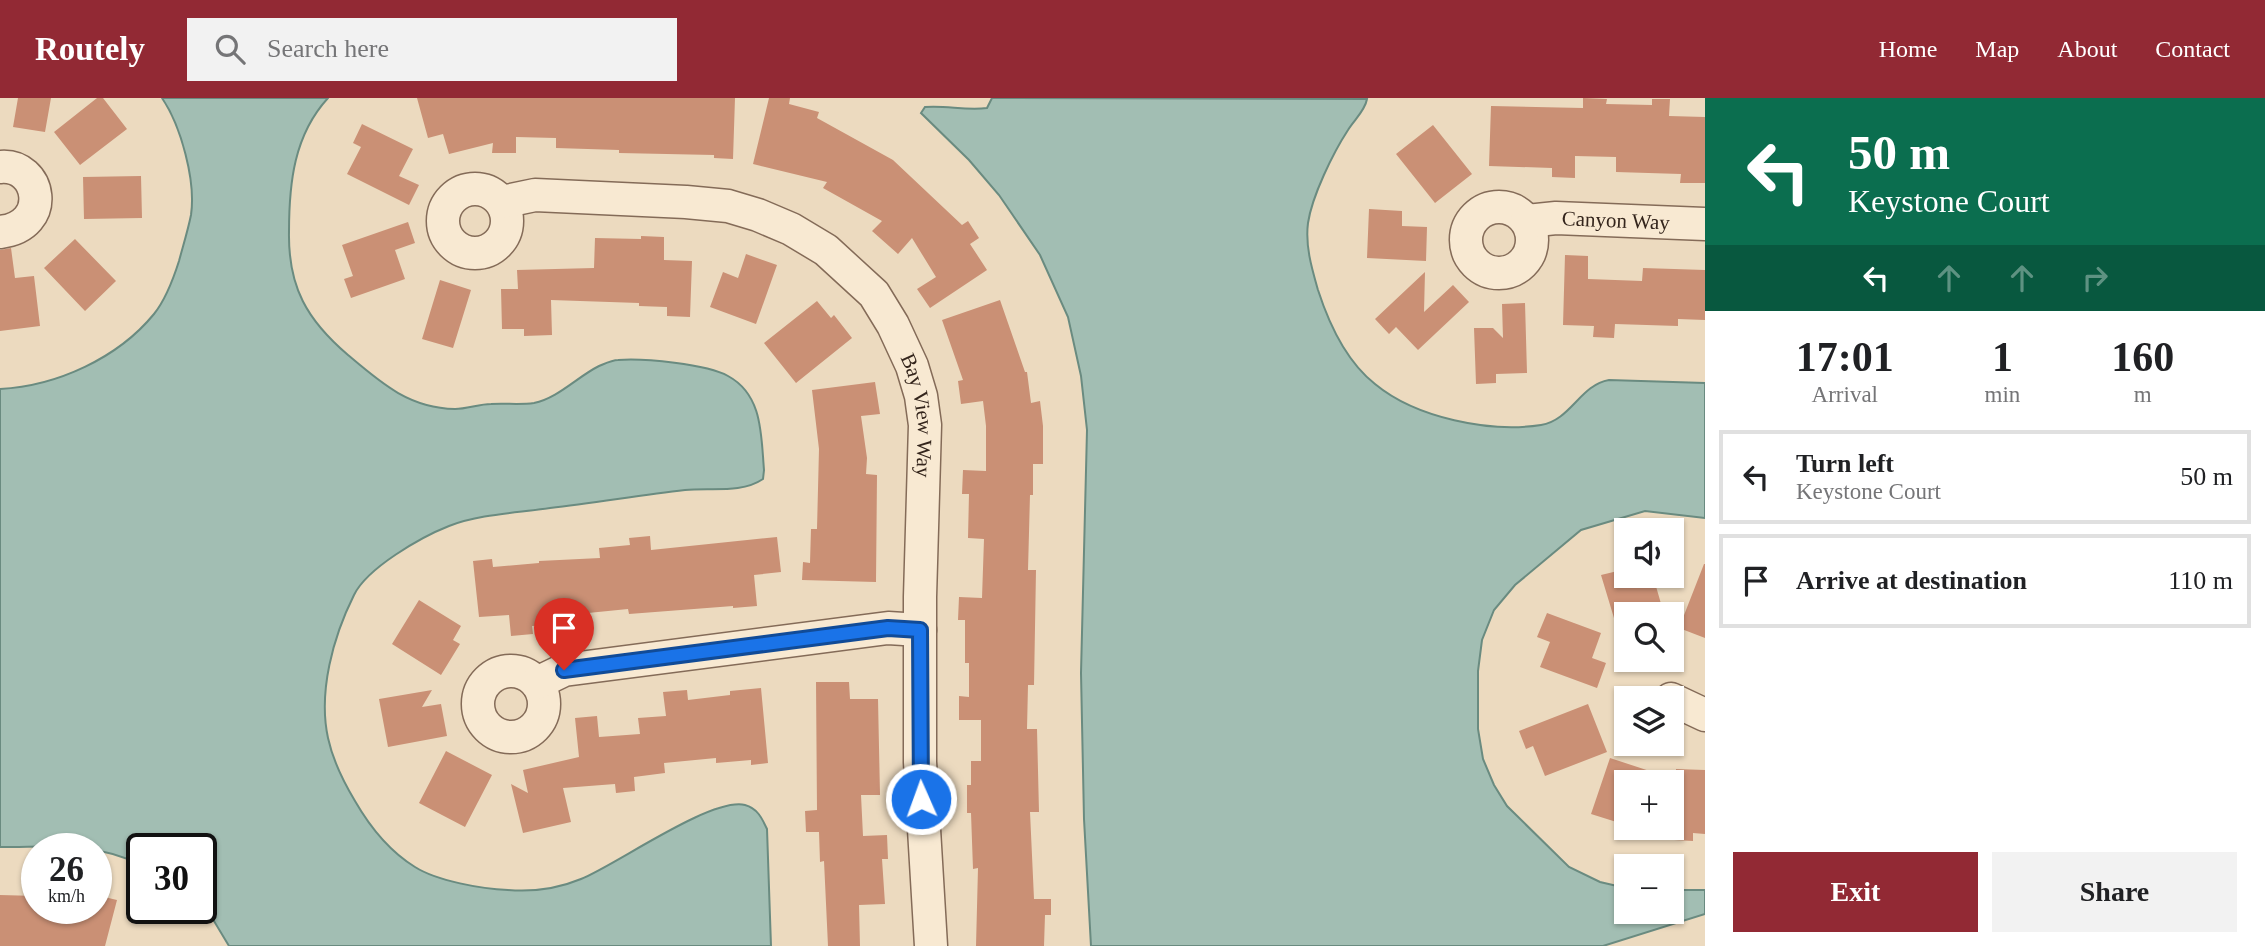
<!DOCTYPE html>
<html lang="en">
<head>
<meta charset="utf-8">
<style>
  :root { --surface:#fff; --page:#f2f2f2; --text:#202124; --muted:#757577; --line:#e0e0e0; --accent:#922934 }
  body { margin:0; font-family:Georgia,serif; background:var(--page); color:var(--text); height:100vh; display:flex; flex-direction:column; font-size:26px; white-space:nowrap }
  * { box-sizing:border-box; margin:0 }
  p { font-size:23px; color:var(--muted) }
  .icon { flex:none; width:38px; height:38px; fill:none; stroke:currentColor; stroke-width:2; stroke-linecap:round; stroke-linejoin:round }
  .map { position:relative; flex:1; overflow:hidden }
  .side { display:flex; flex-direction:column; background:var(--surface); width:560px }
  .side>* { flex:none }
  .top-card { background:#0b6e4f; color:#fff; overflow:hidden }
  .controls { position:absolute; left:1614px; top:420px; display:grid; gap:14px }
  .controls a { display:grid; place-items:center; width:70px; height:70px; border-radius:0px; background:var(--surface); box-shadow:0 2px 5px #0004; font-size:35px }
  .speed { position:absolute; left:21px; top:735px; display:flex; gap:14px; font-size:35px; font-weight:700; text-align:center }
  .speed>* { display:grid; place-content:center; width:91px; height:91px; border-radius:50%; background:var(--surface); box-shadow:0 2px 5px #0004; line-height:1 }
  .speed small { font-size:18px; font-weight:400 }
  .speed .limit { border:4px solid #111; border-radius:10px; background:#fff; color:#111 }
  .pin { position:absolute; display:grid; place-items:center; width:60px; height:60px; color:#fff; margin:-72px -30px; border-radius:50% 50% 50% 0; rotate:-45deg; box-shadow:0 0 7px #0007 }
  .pin .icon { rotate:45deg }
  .me { position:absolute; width:77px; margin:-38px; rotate:358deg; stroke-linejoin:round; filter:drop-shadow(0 0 5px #0008) }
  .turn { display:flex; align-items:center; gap:24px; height:147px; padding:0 28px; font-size:32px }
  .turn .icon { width:91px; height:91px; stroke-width:2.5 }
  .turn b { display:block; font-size:49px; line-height:60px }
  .lanes { display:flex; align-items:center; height:66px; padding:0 28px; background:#0003; justify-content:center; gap:35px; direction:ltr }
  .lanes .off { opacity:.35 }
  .eta { display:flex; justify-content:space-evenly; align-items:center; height:119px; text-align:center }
  .eta b { font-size:42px; font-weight:600; line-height:49px }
  .button { display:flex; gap:14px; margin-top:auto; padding:14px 28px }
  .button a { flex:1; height:80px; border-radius:0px; background:var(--accent); color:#fff; font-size:28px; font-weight:600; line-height:80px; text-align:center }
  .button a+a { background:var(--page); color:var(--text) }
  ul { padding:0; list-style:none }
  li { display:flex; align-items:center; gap:21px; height:94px; margin:0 14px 10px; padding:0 14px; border:4px solid var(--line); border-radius:0px }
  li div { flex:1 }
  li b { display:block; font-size:26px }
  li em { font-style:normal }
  header { display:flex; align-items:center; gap:42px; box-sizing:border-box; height:98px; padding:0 35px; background:var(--accent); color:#fff }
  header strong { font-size:33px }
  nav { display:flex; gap:38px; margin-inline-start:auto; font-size:24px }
  .search { width:490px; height:63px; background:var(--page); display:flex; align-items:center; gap:18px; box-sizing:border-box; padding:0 24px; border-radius:0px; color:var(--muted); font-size:26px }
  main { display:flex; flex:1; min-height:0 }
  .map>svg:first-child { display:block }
  .water { fill:#a2beb3; stroke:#6a8b80; stroke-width:2 }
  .building { fill:#ca9075 }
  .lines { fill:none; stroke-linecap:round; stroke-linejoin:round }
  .minor-casing { stroke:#846b58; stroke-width:35 }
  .minor { stroke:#f8e9d2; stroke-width:32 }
  .route-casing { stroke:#114b97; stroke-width:18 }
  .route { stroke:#1a73e8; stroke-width:12 }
  .labels { text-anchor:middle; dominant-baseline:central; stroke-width:5; stroke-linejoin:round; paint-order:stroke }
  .street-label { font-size:21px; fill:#34251c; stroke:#f4e6ce }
</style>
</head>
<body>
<header>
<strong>Routely</strong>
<div class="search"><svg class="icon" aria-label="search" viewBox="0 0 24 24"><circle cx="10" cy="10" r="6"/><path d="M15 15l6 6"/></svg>Search here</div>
<nav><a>Home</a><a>Map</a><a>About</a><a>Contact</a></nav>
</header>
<main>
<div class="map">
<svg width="1705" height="848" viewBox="0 0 1705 848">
  <rect width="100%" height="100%" fill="#ecdabf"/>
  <!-- water -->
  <path class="water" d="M 162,0 L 328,0 C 294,37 289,85 289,134 C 288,189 307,222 348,257 C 381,285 409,310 455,311 C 467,311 479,306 491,306 C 505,305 520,307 534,305 C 558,300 577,279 599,268 C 604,266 612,262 618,262 C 643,260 707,266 728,278 C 763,297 761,337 764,372 L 763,381 C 741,396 710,389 685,392 C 640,397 595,405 550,410 C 517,415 480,416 449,428 C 421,439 367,470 354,497 C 333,539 318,594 328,640 C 333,663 343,683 355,703 C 370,729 389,753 415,769 C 437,783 482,791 508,792 C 533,794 557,791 581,781 C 616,767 711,699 745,707 C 757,710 762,720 767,731 L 771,848 L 229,848 L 214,823 L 201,810 L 201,751 L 142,751 L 142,767 C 89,743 56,749 0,749 L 0,291 C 57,288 118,260 154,216 C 166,201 173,182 179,163 C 183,148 188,132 191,117 C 196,83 181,28 162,0 Z
    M 992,0 L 1367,1 C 1365,13 1354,22 1348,32 C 1333,55 1312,98 1308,125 C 1305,148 1312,171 1318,192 C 1329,226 1347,264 1375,286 C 1416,320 1490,335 1541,327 C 1571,322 1580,287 1609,282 L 1705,285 L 1705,420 L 1645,413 L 1581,432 L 1515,487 L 1494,512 L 1482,542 L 1478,573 L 1478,631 L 1483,661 L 1494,687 L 1507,708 L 1569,769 L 1600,784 L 1626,790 L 1626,814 L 1671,814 L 1671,792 L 1705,792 L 1705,816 L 1603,848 L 1091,848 L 1084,721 L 1081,575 L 1087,332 L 1081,278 L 1068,219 L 1040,157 L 999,97 L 969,62 L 921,15 L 925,9 C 946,7 966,13 987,10 Z"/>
  <!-- building -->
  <path class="building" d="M 18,0 L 51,0 L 45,34 L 13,29 Z
    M 97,0 L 103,0 L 127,31 L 80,67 L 54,34 Z
    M 417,0 L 735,0 L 733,61 L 714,60 L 714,57 L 619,55 L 619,52 L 556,50 L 556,40 L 516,39 L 516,55 L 492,55 L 493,45 L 449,56 L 443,36 L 428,40 Z
    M 769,0 L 790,0 L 789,6 L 819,14 L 817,20 L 893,62 L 962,127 L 968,123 L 979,140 L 970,146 L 987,172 L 930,210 L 917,191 L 936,179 L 912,140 L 898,156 L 872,133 L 882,123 L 823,90 L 827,84 L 753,66 Z
    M 1583,0 L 1607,1 L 1606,6 L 1652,7 L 1652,1 L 1670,1 L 1669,18 L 1705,19 L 1705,85 L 1680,85 L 1681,76 L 1616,74 L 1616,59 L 1575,58 L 1575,80 L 1552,79 L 1552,70 L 1489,68 L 1491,8 L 1583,10 Z
    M 362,26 L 413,51 L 399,78 L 419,87 L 409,107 L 347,76 L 361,49 L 353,45 Z
    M 1433,27 L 1472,76 L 1435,105 L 1396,56 Z
    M 141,78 L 142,120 L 84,121 L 83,79 Z
    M 1369,111 L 1402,113 L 1402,128 L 1427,129 L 1426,163 L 1367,160 Z
    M 408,124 L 415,145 L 395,152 L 405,181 L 351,200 L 344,181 L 353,178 L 342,147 Z
    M 641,138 L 664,139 L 664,162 L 692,163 L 690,219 L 667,218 L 667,209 L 639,208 L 639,205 L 551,202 L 552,237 L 524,238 L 524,231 L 502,231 L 501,191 L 518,191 L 517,172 L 594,170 L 595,140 L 641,141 Z
    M 75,141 L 116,183 L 85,213 L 44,170 Z
    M 11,150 L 15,180 L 34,178 L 40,228 L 0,233 L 0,152 Z
    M 746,156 L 777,167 L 756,226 L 710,209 L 723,174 L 738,180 Z
    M 1565,157 L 1588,158 L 1588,181 L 1642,183 L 1643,170 L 1705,172 L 1705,222 L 1678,221 L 1678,228 L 1615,226 L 1614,240 L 1593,239 L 1594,228 L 1563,227 Z
    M 1425,174 L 1424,214 L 1453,187 L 1469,204 L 1418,252 L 1396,229 L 1389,236 L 1375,221 Z
    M 440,182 L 471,192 L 453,250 L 422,241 Z
    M 1000,202 L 1025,274 L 1027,274 L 1031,305 L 1040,303 L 1043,328 L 1043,366 L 1033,366 L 1033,397 L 1030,397 L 1028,472 L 1036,472 L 1034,587 L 1028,587 L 1027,631 L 1037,631 L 1039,714 L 1030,714 L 1034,801 L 1051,801 L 1051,817 L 1045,817 L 1044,848 L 976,848 L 978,770 L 973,771 L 971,715 L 967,715 L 967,687 L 971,687 L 971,663 L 981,663 L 981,622 L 959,622 L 959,598 L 969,599 L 969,565 L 965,565 L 965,522 L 958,522 L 959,499 L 982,500 L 984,441 L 968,440 L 969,396 L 962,396 L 963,372 L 986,373 L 986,328 L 983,303 L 961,306 L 958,283 L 963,282 L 942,222 Z
    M 817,203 L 831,220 L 834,217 L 852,240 L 796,285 L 764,245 Z
    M 1525,205 L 1527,275 L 1496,276 L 1496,285 L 1476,286 L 1474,230 L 1493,230 L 1503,240 L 1502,206 Z
    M 875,284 L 880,316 L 861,318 L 867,360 L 866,376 L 877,377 L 876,484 L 802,482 L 803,464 L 810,465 L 811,431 L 817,431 L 819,351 L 812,292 Z
    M 650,438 L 651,452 L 777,439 L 781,474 L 754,477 L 757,508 L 733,510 L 733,508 L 629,516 L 628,511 L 578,516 L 578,526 L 532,528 L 533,536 L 511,538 L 509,517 L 479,519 L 473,463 L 492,461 L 493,469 L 539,465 L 539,463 L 600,460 L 599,450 L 630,447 L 629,440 Z
    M 1704,466 L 1705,466 L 1705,540 L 1679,530 Z
    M 1626,471 L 1626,478 L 1653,478 L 1664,516 L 1626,516 L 1614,520 L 1601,477 Z
    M 419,502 L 461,528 L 453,542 L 460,546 L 441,577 L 392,546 Z
    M 1547,515 L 1601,535 L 1592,560 L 1606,565 L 1597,590 L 1540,569 L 1550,544 L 1537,539 Z
    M 816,584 L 849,584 L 850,601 L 878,601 L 880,697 L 861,697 L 863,738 L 887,737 L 888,761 L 882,761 L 885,806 L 859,807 L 860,848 L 828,848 L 824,763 L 820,764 L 819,734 L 806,734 L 805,713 L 817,712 Z
    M 761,590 L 768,665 L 751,667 L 751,662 L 716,665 L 716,660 L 664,665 L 665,675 L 634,679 L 635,693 L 616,695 L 615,686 L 563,690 L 571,724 L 523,735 L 511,686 L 528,695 L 523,672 L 579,659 L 575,620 L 597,618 L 599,639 L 640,636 L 638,620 L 666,618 L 663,594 L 687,592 L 688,602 L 730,597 L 730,593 Z
    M 432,592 L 422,609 L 441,606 L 447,638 L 388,649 L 379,601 Z
    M 1588,606 L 1607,654 L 1545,678 L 1533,648 L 1526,651 L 1519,633 Z
    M 446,653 L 492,677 L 465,729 L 419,705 Z
    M 1610,660 L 1674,681 L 1673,684 L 1626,684 L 1626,727 L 1591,716 Z
    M 1676,671 L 1705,672 L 1705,736 L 1693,735 L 1693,743 L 1674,742 Z
    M 0,797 L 37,798 L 37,810 L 96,810 L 96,797 L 117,802 L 105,848 L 0,848 Z"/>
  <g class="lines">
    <!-- minor casing -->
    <g class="minor-casing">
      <g id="minor">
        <path d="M 0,69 C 41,65 53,128 0,134"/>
        <circle cx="475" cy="123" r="32"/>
        <path id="s1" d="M 502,104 L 535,97 L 686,104 L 728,108 L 758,117 L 791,131 L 826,152 L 874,196 L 893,227 L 912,268 L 921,298 L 925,327 L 920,499 L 920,664 L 931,848"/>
        <circle cx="1499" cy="142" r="33"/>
        <path id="s2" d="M 1527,123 L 1556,120 L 1705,126"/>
        <circle cx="511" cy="606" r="33"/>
        <path d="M 537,585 L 564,572 L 888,530 L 920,532"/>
        <path d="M 1671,601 L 1705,617"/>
      </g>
    </g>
    <!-- minor -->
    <use href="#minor" class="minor"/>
  </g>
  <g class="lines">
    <!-- route casing -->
    <g class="route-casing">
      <path id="route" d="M 564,572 L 888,530 L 920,532 L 921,701"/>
    </g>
    <!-- route -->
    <use href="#route" class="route"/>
  </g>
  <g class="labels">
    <!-- street labels -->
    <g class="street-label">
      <text stroke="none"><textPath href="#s2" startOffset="89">Canyon Way</textPath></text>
      <text stroke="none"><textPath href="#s1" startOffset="532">Bay View Way</textPath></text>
    </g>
  </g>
</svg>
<div class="controls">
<a><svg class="icon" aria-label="sound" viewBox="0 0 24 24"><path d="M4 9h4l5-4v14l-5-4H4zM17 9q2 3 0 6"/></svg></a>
<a><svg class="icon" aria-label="search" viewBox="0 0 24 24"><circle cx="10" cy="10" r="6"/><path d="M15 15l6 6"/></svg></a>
<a><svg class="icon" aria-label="layers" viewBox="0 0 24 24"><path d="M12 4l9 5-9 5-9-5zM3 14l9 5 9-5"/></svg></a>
<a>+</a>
<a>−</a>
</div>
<div class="speed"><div>26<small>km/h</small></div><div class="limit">30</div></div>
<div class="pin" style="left:564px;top:572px;background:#d93025"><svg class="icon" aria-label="arrive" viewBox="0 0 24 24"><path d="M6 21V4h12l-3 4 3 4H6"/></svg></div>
<svg class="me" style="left:921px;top:701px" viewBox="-20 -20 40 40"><circle r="17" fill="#1a73e8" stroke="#fff" stroke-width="3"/><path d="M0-11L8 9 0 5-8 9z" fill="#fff"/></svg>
</div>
<section class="side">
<div class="top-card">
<div class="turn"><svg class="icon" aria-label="left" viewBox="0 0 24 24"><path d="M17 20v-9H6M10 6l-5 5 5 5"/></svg><div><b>50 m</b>Keystone Court</div></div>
<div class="lanes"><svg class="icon" aria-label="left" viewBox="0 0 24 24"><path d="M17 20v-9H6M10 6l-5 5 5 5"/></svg><svg class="icon off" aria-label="ahead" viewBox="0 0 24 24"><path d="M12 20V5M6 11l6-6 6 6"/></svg><svg class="icon off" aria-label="ahead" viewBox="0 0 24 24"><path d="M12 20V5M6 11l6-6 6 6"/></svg><svg class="icon off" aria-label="right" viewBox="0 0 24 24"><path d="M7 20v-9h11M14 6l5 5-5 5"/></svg></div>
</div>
<div class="eta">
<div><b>17:01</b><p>Arrival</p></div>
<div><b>1</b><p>min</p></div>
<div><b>160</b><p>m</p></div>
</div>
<ul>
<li><svg class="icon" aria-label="left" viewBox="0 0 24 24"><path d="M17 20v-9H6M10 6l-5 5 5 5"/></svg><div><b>Turn left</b><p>Keystone Court</p></div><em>50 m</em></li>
<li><svg class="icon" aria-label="arrive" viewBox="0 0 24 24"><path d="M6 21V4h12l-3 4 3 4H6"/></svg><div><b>Arrive at destination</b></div><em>110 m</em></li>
</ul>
<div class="button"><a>Exit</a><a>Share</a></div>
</section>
</main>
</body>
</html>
